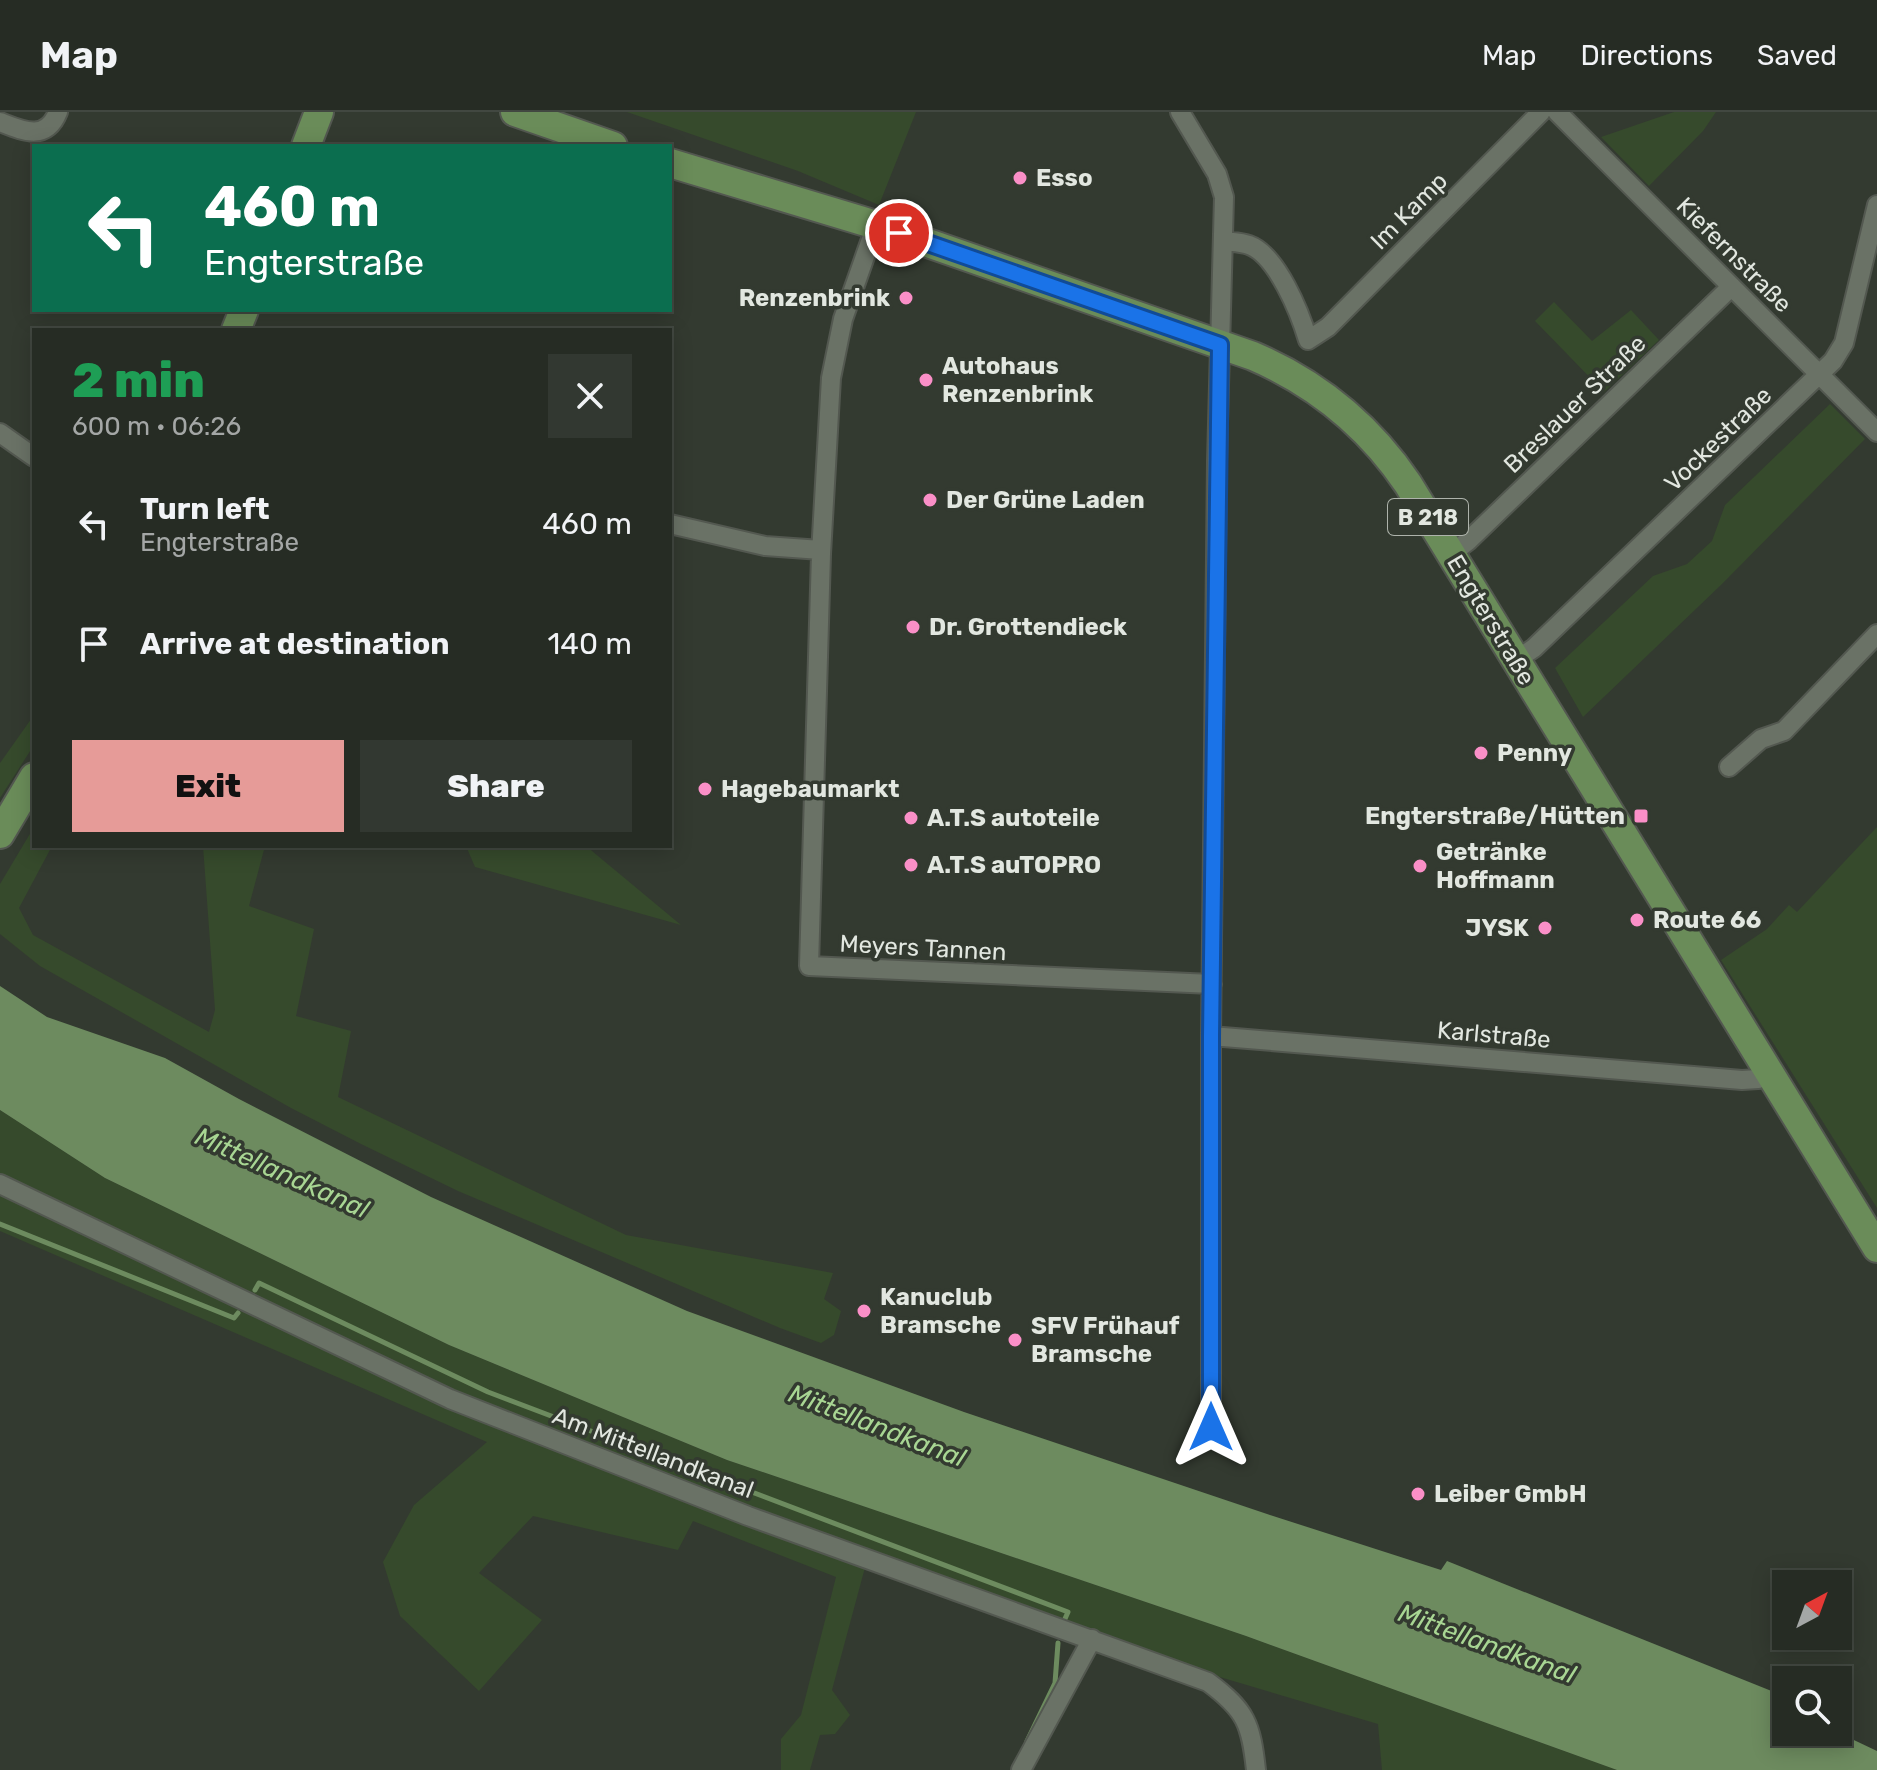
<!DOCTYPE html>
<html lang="en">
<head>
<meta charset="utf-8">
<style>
  :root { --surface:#262c24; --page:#323831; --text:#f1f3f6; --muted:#a4a7a6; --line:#424841; --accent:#e69b98 }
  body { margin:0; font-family:Rubik,sans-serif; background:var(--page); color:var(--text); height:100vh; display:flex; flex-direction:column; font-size:30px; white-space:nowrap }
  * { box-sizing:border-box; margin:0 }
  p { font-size:26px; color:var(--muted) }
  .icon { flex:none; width:44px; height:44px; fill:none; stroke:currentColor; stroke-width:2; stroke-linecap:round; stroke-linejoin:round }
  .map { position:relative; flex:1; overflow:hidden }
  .drawer { position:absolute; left:32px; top:216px; width:640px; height:520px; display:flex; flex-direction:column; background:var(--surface); border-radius:0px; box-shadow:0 4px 20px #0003,0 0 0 2px var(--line) }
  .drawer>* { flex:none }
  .banner { position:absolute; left:32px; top:32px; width:640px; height:168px; border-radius:0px; box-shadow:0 4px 20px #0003,0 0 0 2px var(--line); background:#0b6e4f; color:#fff; overflow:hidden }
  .needle { width:52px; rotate:41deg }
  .fabs { position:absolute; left:1772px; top:1458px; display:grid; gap:16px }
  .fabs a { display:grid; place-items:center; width:80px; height:80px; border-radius:0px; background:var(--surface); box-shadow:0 4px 20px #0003,0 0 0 2px var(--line); font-size:40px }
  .pin { position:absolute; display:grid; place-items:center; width:68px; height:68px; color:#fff; margin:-34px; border:4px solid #fff; border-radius:50%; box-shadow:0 2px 8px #0007 }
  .me { position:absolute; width:88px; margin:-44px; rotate:0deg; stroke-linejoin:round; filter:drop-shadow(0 0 6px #0008) }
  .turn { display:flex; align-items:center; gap:28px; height:168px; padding:0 40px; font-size:36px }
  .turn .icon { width:104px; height:104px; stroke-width:2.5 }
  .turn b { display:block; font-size:56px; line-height:68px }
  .round { display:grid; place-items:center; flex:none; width:84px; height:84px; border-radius:0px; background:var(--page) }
  .summary { display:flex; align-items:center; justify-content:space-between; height:136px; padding:0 40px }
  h1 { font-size:48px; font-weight:800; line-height:60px; color:#1e9e55 }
  .primary-button { display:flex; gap:16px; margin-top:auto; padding:16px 40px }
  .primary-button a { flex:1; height:92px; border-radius:0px; background:var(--accent); color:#111; font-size:32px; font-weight:800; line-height:92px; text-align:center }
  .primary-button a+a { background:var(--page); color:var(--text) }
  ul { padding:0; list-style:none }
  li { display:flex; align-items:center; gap:24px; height:120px; padding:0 40px }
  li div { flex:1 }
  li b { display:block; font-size:30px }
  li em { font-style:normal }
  header { display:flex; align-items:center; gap:48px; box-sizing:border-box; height:112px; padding:0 40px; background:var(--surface); border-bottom:2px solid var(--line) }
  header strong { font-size:38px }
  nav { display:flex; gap:44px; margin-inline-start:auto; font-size:28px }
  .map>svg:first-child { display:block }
  .green { fill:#364a2c }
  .water { fill:#6d8b5f }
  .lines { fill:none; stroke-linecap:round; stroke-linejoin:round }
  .stream { stroke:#6d8b5f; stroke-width:5 }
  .minor-casing { stroke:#535850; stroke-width:22 }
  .primary-casing { stroke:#535850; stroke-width:32 }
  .minor { stroke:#6a7266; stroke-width:18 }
  .primary { stroke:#6a8c59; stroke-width:28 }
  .route-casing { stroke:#114b97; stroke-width:20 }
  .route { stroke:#1a73e8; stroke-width:14 }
  .poi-dot { fill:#fa8fc7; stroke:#333a30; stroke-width:3 }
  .labels { text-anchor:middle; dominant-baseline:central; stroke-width:7; stroke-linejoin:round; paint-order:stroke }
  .shield { fill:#333a30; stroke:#aeb3ab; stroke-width:2 }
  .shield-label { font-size:22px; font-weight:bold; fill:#e2e7e0 }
  .poi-label { font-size:24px; font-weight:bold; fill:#e2e7e0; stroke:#333a30; text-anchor:start }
  .street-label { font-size:24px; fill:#e2e7e0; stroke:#333a30 }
  .water-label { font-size:26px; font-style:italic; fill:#a8d693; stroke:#333a30 }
</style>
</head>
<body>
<header>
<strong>Map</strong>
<nav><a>Map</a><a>Directions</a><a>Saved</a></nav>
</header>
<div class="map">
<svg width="1877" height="1658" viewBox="0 0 1877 1658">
  <rect width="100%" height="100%" fill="#333a30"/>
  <!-- green -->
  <path class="green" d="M 627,0 L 916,0 L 879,93 L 798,59 Z
    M 1674,0 L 1716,0 L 1703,19 L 1649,74 L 1601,25 Z
    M 1554,190 L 1592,229 L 1631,198 L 1659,228 L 1604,280 L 1535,209 Z
    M 1830,292 L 1865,327 L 1722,472 L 1583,605 L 1555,556 L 1653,464 L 1687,452 L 1712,429 L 1725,393 Z
    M 34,603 L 34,633 L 0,686 L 0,651 Z
    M 34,715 L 34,734 L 52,734 L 19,796 L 33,823 L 209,920 L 215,898 L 203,734 L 265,734 L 249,794 L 314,817 L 296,904 L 351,919 L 338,985 L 626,1123 L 833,1161 L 824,1187 L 841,1199 L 834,1223 L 821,1231 L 780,1216 L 458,1079 L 361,1032 L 291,996 L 40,854 L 0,822 L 0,772 Z
    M 1877,715 L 1877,1096 L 1721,848 L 1767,817 L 1789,793 L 1797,800 Z
    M 466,734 L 586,734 L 681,813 L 475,755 Z
    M 0,998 L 105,1066 L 449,1233 L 727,1348 L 1246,1524 L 1617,1658 L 1382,1658 L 1378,1612 L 1092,1527 L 867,1448 L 832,1578 L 850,1603 L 835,1622 L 820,1623 L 810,1658 L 781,1658 L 781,1627 L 801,1603 L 836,1465 L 693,1409 L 678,1438 L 533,1404 L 479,1461 L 542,1508 L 479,1579 L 400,1504 L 383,1450 L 414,1393 L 487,1330 L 0,1119 Z"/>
  <!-- water -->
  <path class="water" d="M 0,874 L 47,905 L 165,946 L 239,987 L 431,1085 L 687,1199 L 964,1300 L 1270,1403 L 1441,1458 L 1447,1449 L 1779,1582 L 1775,1591 L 1786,1596 L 1786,1620 L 1837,1620 L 1877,1639 L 1877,1658 L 1617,1658 L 1246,1524 L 727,1348 L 449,1233 L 105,1066 L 0,998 Z"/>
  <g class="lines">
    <!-- stream -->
    <path class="stream" d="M 0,1112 L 234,1206 L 238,1201
      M 255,1178 L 259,1171 L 488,1280 L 1068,1500 L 1064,1509
      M 1027,1629 L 1055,1571 L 1058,1531"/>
    <!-- minor casing -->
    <g class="minor-casing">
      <path id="minor" d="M 1180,0 L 1217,62 L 1224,85 L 1217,349 L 1211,924 L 1211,1315
        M 1557,0 L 1877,320
        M 0,10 C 23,19 46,30 58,0
        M 876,113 L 843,207 L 831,266 L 821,442 L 809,854 L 1212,872
        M 1224,129 C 1231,130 1241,130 1249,133 C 1277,143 1300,201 1308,228 L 1328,215 L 1541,0
        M 0,321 L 34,345
        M 670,412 L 765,434 L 821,438
        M 1451,442 L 1468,429 L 1731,175
        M 1515,549 L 1534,536 L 1833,249 L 1844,231 L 1877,93
        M 1729,655 L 1761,627 L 1784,619 L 1877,522
        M 1211,924 L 1742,968 L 1758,967 L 1771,960
        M 0,1072 L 450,1287 L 748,1404 L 1208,1570 C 1246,1598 1251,1612 1256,1658
        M 1021,1658 L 1092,1527"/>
    </g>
    <!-- primary casing -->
    <g class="primary-casing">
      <path id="primary" d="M 515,0 L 613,34
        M 306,34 L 319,0
        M 670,51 L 876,113 L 1253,244 C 1318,272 1369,314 1408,372 L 1877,1136
        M 236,218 L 244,198
        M 0,722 L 34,665"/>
    </g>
    <!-- minor -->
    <use href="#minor" class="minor"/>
    <!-- primary -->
    <use href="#primary" class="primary"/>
  </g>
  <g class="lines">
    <!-- route casing -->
    <g class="route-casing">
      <path id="route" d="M 899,121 L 1220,233 L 1211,924 L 1211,1315"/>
    </g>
    <!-- route -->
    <use href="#route" class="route"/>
  </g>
  <!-- markers -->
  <g class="poi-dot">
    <circle cx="1020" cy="66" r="8"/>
    <circle cx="906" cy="186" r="8"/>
    <circle cx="926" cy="268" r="8"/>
    <circle cx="930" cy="388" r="8"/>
    <circle cx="913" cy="515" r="8"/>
    <circle cx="1481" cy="641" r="8"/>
    <circle cx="705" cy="677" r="8"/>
    <rect x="1633" y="696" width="16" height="16" rx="4"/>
    <circle cx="911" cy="706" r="8"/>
    <circle cx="911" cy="753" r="8"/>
    <circle cx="1420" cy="754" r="8"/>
    <circle cx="1637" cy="808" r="8"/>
    <circle cx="1545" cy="816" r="8"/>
    <circle cx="864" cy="1199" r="8"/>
    <circle cx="1015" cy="1228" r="8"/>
    <circle cx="1418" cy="1382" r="8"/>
  </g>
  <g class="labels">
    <!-- shield labels -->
    <rect class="shield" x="1388" y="387" width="80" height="36" rx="6"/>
    <g class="shield-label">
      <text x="1428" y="405">B 218</text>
    </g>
    <!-- poi labels -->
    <g class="poi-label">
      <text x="1036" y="66">Esso</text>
      <text x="890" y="186" text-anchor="end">Renzenbrink</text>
      <text x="942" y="254">Autohaus<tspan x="942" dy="28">Renzenbrink</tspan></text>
      <text x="946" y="388">Der Grüne Laden</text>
      <text x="929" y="515">Dr. Grottendieck</text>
      <text x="1497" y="641">Penny</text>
      <text x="721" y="677">Hagebaumarkt</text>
      <text x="1625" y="704" text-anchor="end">Engterstraße/Hütten</text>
      <text x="927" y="706">A.T.S autoteile</text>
      <text x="1436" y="740">Getränke<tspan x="1436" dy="28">Hoffmann</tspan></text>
      <text x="927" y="753">A.T.S auTOPRO</text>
      <text x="1653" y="808">Route 66</text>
      <text x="1529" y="816" text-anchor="end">JYSK</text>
      <text x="880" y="1185">Kanuclub<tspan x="880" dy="28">Bramsche</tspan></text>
      <text x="1031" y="1214">SFV Frühauf<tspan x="1031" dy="28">Bramsche</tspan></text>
      <text x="1434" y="1382">Leiber GmbH</text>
    </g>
    <!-- street labels -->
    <g class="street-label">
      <text transform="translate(1409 99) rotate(-45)">Im Kamp</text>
      <text transform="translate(1734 143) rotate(45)">Kiefernstraße</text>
      <text transform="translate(1575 292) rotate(-44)">Breslauer Straße</text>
      <text transform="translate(1718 327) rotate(-44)">Vockestraße</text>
      <text transform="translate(1491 508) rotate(59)">Engterstraße</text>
      <text transform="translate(923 836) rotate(3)">Meyers Tannen</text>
      <text transform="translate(1494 923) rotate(5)">Karlstraße</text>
      <text transform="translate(653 1341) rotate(21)">Am Mittellandkanal</text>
    </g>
    <!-- water labels -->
    <g class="water-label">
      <text transform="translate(282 1061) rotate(24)">Mittellandkanal</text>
      <text transform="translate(877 1314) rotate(21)">Mittellandkanal</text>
      <text transform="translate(1487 1532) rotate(20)">Mittellandkanal</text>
    </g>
  </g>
</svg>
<div class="fabs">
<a><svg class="needle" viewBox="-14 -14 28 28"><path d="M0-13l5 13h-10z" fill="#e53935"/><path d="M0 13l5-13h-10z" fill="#a4a7a6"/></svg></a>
<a><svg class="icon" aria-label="search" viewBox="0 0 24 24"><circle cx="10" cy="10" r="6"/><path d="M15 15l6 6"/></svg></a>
</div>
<div class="pin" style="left:899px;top:121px;background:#d93025"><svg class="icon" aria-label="arrive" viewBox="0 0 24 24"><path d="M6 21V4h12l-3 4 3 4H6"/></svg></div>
<svg class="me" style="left:1211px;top:1315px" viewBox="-20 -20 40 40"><path d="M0-17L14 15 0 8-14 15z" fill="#1a73e8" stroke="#fff" stroke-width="4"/></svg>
<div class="banner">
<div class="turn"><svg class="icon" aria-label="left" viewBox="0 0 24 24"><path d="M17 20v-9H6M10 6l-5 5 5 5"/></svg><div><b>460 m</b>Engterstraße</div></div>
</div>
<section class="drawer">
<div class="summary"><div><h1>2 min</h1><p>600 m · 06:26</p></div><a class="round"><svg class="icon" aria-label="close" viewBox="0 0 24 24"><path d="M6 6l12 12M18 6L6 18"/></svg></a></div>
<ul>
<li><svg class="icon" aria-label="left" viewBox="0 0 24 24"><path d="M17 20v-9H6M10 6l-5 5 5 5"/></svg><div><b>Turn left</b><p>Engterstraße</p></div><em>460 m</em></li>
<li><svg class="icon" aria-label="arrive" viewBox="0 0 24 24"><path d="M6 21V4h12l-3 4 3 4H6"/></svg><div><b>Arrive at destination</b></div><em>140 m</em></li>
</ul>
<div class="primary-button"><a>Exit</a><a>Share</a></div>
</section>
</div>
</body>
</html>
